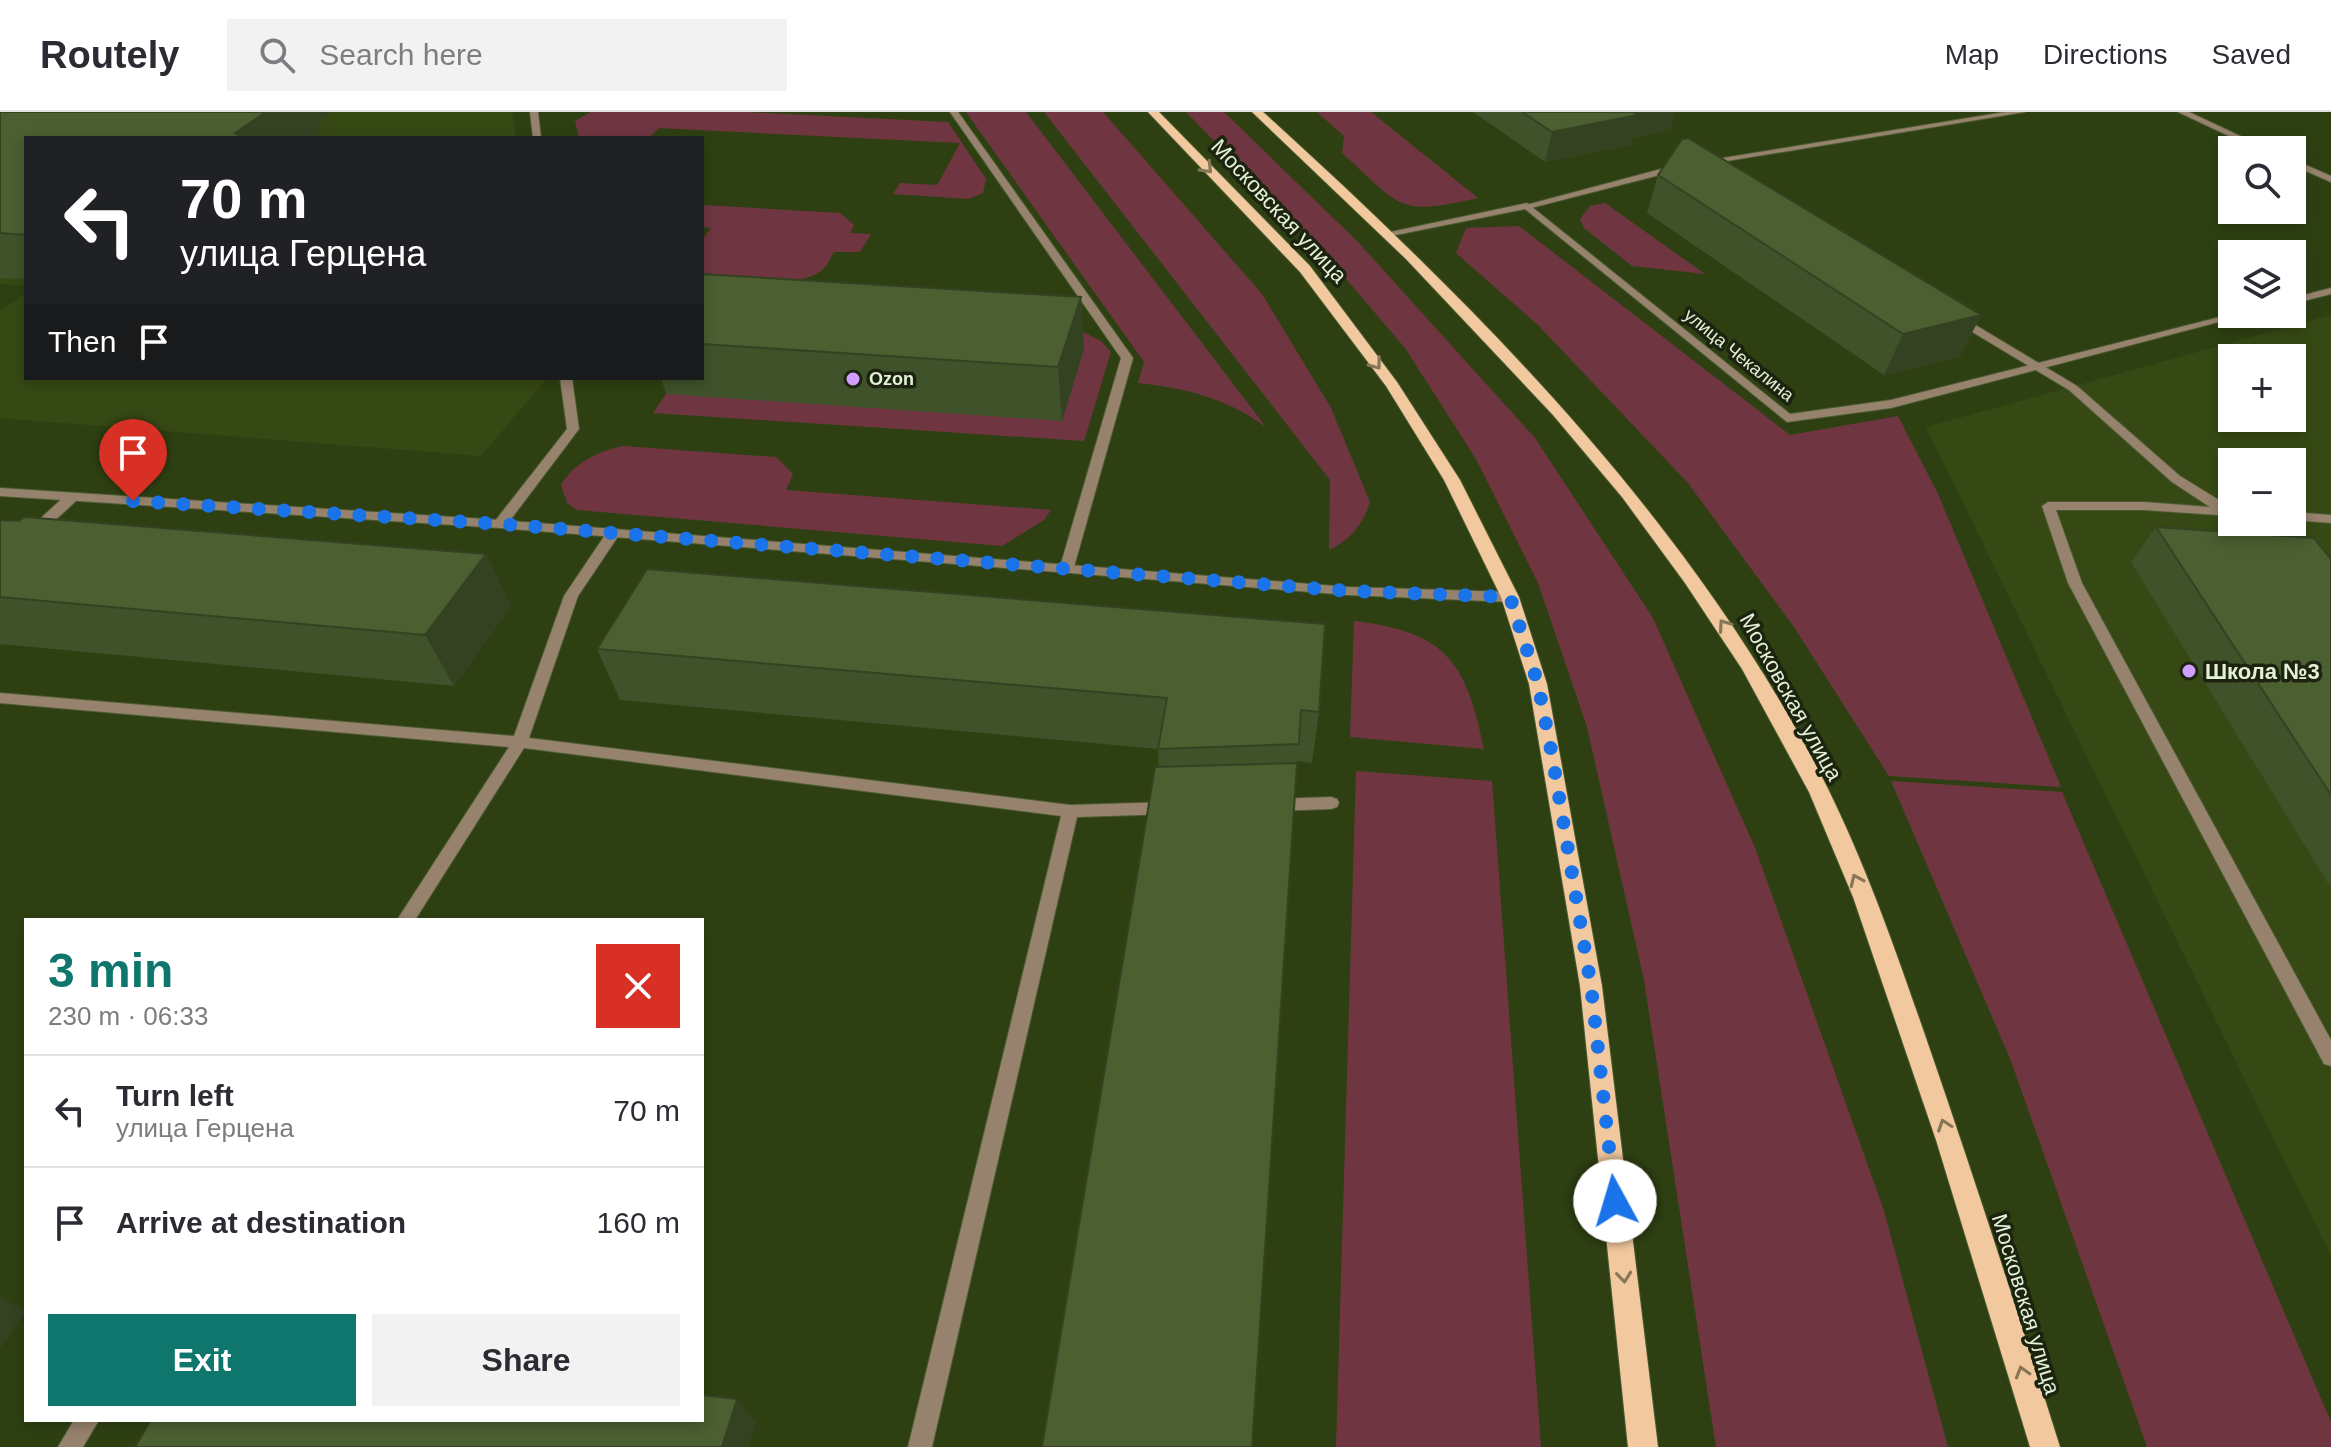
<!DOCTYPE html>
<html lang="en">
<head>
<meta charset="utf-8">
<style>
  :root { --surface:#fff; --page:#f2f2f3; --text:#2b2b33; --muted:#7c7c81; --line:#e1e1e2; --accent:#0f766e }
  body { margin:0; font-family:Arial,sans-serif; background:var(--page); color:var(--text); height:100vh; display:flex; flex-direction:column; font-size:30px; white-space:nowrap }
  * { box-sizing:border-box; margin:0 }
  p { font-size:26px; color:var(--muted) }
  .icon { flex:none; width:44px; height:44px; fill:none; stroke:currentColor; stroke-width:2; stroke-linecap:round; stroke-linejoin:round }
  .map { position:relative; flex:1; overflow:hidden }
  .drawer { position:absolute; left:24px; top:806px; width:680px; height:504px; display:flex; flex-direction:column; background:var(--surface); border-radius:0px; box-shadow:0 4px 12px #0003 }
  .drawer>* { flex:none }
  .guide { position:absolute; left:24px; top:24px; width:680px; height:244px; border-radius:0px; box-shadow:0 4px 12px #0003; background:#202124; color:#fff; overflow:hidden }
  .tools { position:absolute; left:2218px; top:24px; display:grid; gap:16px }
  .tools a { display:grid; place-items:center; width:88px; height:88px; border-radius:0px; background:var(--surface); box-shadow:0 4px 12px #0003; font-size:40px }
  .pin { position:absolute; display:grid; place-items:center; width:68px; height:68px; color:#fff; margin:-82px -34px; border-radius:50% 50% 50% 0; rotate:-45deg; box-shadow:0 0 8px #0007 }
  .pin .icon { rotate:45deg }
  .me { position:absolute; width:88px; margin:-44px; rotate:354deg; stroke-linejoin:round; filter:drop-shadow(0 0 6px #0008) }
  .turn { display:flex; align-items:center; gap:28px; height:168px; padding:0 24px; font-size:36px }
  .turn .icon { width:104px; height:104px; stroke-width:2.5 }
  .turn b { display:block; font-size:56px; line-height:68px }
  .then { display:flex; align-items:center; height:76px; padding:0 24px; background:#0003; gap:16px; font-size:30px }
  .round { display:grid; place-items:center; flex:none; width:84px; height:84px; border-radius:0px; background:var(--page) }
  .summary { display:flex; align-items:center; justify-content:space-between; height:136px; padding:0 24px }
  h1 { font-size:48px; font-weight:700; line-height:60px; color:var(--accent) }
  .primary-button { display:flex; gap:16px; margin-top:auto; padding:16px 24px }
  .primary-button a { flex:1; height:92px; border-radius:0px; background:var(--accent); color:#fff; font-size:32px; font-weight:700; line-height:92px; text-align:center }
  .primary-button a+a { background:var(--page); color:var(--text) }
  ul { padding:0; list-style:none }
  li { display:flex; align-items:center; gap:24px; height:112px; padding:0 24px; border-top:2px solid var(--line) }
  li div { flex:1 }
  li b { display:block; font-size:30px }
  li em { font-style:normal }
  header { display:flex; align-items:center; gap:48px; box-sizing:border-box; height:112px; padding:0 40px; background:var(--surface); border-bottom:2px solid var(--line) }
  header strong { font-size:38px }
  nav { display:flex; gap:44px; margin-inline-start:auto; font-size:28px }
  .search { width:560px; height:72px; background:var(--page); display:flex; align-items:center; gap:20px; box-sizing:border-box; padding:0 28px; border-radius:0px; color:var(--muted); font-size:30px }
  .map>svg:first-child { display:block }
  .built { fill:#364914; fill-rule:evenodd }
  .green { fill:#6f3642 }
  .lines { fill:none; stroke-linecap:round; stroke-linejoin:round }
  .lane-casing { stroke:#4b5c32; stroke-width:2 }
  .street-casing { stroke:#4b5c32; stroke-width:2 }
  .primary-casing { stroke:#4b5c32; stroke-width:2 }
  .lane { fill:#96826d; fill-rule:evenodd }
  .street { fill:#96826d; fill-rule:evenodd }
  .primary { fill:#f2c99e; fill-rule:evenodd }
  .wall { fill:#40522a }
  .shaded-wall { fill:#344222 }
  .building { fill:#4b5f31; stroke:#344222; stroke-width:2 }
  .oneway { stroke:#877657 }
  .route { stroke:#1a73e8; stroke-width:14; stroke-dasharray:0 25.2 }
  .poi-dot { fill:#d19dfe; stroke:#1c2410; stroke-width:3 }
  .labels { text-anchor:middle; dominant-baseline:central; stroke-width:7; stroke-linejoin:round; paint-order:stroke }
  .far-street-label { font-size:18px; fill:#e5f1d7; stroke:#1c2410 }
  .far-poi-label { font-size:18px; font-weight:bold; fill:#e5f1d7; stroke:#1c2410; text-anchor:start }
  .street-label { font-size:22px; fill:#e5f1d7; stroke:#1c2410 }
  .poi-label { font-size:22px; font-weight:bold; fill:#e5f1d7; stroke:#1c2410; text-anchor:start }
</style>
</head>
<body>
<header>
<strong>Routely</strong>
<div class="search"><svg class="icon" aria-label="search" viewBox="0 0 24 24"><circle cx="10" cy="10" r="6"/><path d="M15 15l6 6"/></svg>Search here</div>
<nav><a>Map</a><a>Directions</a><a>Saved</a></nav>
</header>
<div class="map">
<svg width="2331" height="1335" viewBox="0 0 2331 1335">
  <rect width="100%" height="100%" fill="#2e4012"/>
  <!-- built -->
  <path class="built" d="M 0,0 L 512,0 L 516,26 L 26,26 L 26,174 L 0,172 Z
    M 26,181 L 26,266 L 547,266 L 481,344 L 0,306 L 0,199 Z
    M 2331,203 L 2331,1144 L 1926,315 ZM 2232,246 L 2292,246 L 2292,306 L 2232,306 ZM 2232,350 L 2292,350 L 2292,410 L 2232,410 Z"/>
  <!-- green -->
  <path class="green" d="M 591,0 L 746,0 L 948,10 L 986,67 L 983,81 L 969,87 L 893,82 L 900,71 L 937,73 L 960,31 L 659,16 L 649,26 L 579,26 L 575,9 Z
    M 966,0 L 1026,0 L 1266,315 C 1226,286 1186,276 1138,271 L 1144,250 Z
    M 1044,0 L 1103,0 L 1262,182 L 1331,296 L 1370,390 C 1363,413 1350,428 1329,438 L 1330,368 Z
    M 1186,0 L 1224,0 L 1358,130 L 1535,326 L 1653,506 L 1756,738 L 1884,1099 L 1948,1335 L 1716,1335 L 1644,868 L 1587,615 L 1538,471 L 1476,347 L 1405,236 L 1324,141 Z
    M 1317,0 L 1371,0 L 1478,86 C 1396,105 1401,94 1342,41 L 1344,24 Z
    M 1605,91 L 1705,162 L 1632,154 L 1584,116 L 1580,107 L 1590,94 Z
    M 702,93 L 840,101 L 854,113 L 850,121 L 871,122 L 860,140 L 834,140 C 831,145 828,152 824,156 C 802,179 731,167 702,166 L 702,128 L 711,116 L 702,115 Z
    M 1519,114 L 1790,323 L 1898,304 L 1938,382 L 2061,675 L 1889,664 L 1794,515 L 1688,371 L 1538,213 L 1456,141 L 1466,116 Z
    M 1072,214 L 1101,229 L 1111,240 L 1084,329 L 653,301 L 666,282 Z
    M 623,334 L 776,345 L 793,362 L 786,378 L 1051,398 L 1044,408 L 1002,434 L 577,398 L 567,391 L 561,373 C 575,350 597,340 623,334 Z
    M 1354,509 C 1446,520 1466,549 1484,637 L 1350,625 Z
    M 1356,659 L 1492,669 L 1541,1335 L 1336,1335 Z
    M 1891,669 L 2062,680 L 2331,1310 L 2331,1335 L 2147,1335 L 2011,949 Z"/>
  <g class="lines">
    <!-- lane casing -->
    <g class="lane-casing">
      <path id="lane" d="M 530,0 L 538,0 L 541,26 L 533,26 Z
        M 950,0 L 958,0 L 1133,246 L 1074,455 L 1067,459 L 1060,455 L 1121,246 Z
        M 2005,0 L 2025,0 L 1703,53 L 1698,50 Z
        M 2178,0 L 2189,0 L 2270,38 L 2259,38 Z
        M 2292,47 L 2331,64 L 2331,70 L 2292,53 Z
        M 1680,52 L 1685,55 L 1683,57 L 1527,97 L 1522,94 Z
        M 1954,205 L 1962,205 L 2077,274 L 2180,364 L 2232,396 L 2232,404 L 2144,398 L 2056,398 L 2082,471 L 2331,928 L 2331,954 L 2324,952 L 2068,471 L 2042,394 L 2048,390 L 2144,390 L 2210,395 L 2172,370 L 2069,278 L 1954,209 Z
        M 560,266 L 572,266 L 579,317 L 505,415 L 495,415 L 495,409 L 567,317 Z
        M 71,382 L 77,386 L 76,389 L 39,423 L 29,423 L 29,417 L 66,383 Z
        M 2292,400 L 2331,403 L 2331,411 L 2292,408 Z
        M 614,416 L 621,420 L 578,484 L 529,626 L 1070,693 L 1170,690 L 1176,692 L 1178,696 L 1176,700 L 1170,702 L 1077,705 L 932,1335 L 908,1335 L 1061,704 L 524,636 L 415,808 L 397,808 L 509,635 L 0,591 L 0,581 L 514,624 L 564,484 L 609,417 Z
        M 1331,685 L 1337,687 L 1339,691 L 1337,695 L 1331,697 L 1273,699 L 1267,697 L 1265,693 L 1267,689 L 1273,687 Z
        M 74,1308 L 99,1308 L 83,1335 L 58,1335 Z"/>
    </g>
    <!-- street casing -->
    <g class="street-casing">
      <path id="street" d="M 1527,91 L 1790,302 L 1891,288 L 2232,202 L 2249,202 L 1891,296 L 1787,310 L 1525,97 L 1386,125 L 1381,122 Z
        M 2331,176 L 2331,182 L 2292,192 L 2292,186 Z
        M 0,376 L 500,408 L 1348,475 L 1510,480 L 1517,485 L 1510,490 L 1348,483 L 500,416 L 0,384 Z"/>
    </g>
    <!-- primary casing -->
    <g class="primary-casing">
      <path id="primary" d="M 1148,0 L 1159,0 L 1310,154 L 1397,270 L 1460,368 L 1519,485 L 1547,572 L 1602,874 L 1658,1335 L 1628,1335 L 1580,874 L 1529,572 L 1501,485 L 1444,368 L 1386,274 L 1300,160 Z
        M 1252,0 L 1263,0 C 1473,191 1677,394 1812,646 C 1860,735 1893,831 1926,926 C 1973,1062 2017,1198 2060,1335 L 2030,1335 L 1936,1028 L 1853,785 L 1809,680 L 1742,557 L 1685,471 L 1622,385 L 1553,303 L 1406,147 Z"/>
    </g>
    <!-- lane -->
    <use href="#lane" class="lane"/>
    <!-- street -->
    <use href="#street" class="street"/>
    <!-- primary -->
    <use href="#primary" class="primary"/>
  </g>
  <!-- wall -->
  <path class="wall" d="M 0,0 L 332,0 L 318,10 L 322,18 L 26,26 L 26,167 L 0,166 Z
    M 1473,0 L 1675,0 L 1670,18 L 1632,26 L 1630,33 L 1545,50 Z
    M 1658,63 L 1981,203 L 1960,244 L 1884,263 L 1647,101 Z
    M 702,162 L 1081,185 L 1084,237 L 1062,309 L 666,282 L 661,266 L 702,266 Z
    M 0,408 L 486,442 L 511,494 L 454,574 L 0,532 Z
    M 2156,415 L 2331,447 L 2331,776 L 2131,450 Z
    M 597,537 L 1319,600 L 1312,651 L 1297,649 L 1297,651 L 1159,655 L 1158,637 L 620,588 Z"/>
  <!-- shaded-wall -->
  <path class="shaded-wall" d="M 266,0 L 332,0 L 318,10 L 322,18 L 311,26 L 238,26 L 235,21 Z
    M 1629,0 L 1675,0 L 1670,18 L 1632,26 L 1630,33 L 1545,50 L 1552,20 Z
    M 1081,185 L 1084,237 L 1062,309 L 1058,255 Z
    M 1981,203 L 1960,244 L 1884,263 L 1903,222 Z
    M 486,442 L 511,494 L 454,574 L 425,523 Z
    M 0,1185 L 26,1199 L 0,1237 Z
    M 737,1287 L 756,1310 L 748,1335 L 722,1335 Z"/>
  <!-- building -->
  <path class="building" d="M 0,0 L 266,0 L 235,21 L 245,26 L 26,26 L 26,123 L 0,121 Z
    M 1522,0 L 1633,0 L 1638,3 L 1552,20 Z
    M 1688,26 L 1981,203 L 1903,222 L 1658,63 L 1682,27 Z
    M 702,162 L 1081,185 L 1058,255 L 702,232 Z
    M 24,405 L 486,442 L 425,523 L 0,485 L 0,408 L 19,409 Z
    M 2156,415 L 2314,426 L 2331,447 L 2331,683 Z
    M 647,457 L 1325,512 L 1319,600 L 1301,598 L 1299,632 L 1158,637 L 1167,586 L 597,537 Z
    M 1297,651 L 1252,1335 L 1042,1335 L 1155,655 Z
    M 702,1283 L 737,1287 L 722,1335 L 135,1335 L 151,1308 L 702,1308 Z"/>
  <!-- one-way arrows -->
  <defs><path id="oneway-chevron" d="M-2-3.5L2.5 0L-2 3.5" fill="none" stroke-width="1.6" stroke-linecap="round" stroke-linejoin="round" transform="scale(2)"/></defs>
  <g class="oneway">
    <use href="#oneway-chevron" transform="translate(1207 56) rotate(46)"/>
    <use href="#oneway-chevron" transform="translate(1376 252) rotate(53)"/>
    <use href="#oneway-chevron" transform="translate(1724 513) rotate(-125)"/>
    <use href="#oneway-chevron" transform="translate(1856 768) rotate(-114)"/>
    <use href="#oneway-chevron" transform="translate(1944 1013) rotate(-109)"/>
    <use href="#oneway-chevron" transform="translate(1624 1165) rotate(84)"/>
    <use href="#oneway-chevron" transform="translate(2022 1260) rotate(-107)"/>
  </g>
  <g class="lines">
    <!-- route -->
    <path class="route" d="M 133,389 L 500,412 L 1348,479 L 1510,485 L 1538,572 L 1552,643 L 1591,874 L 1615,1089"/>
  </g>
  <!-- markers -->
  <g class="poi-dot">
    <circle cx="853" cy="267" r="8"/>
    <circle cx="2189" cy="559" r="8"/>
  </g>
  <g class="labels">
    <!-- far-street labels -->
    <g class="far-street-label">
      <text transform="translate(1739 243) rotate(39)">улица Чекалина</text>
    </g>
    <!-- far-poi labels -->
    <g class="far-poi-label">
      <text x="869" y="267">Ozon</text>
    </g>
    <!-- street labels -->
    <g class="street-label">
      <text transform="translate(1279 99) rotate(47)">Московская улица</text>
      <text transform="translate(1791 585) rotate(61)">Московская улица</text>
      <text transform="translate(2026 1192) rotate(73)">Московская улица</text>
    </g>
    <!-- poi labels -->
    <g class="poi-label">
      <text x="2205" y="559">Школа №3</text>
    </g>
  </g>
</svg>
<div class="tools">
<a><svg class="icon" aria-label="search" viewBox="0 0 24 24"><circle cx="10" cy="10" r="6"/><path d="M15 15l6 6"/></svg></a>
<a><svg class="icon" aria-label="layers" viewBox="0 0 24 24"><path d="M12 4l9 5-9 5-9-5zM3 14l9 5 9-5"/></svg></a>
<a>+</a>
<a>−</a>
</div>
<div class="pin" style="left:133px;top:389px;background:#d93025"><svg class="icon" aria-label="arrive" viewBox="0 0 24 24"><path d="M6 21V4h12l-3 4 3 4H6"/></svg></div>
<svg class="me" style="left:1615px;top:1089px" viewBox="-20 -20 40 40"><circle r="19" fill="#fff"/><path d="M0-13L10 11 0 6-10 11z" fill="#1a73e8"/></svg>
<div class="guide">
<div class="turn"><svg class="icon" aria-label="left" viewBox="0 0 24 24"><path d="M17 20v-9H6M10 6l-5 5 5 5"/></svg><div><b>70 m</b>улица Герцена</div></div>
<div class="then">Then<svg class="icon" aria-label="arrive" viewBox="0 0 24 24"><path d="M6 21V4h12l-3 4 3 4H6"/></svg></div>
</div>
<section class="drawer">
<div class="summary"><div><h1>3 min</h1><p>230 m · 06:33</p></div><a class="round" style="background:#d93025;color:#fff"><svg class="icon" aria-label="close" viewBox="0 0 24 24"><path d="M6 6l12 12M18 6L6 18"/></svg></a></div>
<ul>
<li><svg class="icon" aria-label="left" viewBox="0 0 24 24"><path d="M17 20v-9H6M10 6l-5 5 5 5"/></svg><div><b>Turn left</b><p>улица Герцена</p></div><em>70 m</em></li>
<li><svg class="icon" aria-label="arrive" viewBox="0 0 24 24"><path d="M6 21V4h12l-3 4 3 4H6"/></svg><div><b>Arrive at destination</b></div><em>160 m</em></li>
</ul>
<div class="primary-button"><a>Exit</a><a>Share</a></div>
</section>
</div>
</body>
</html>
